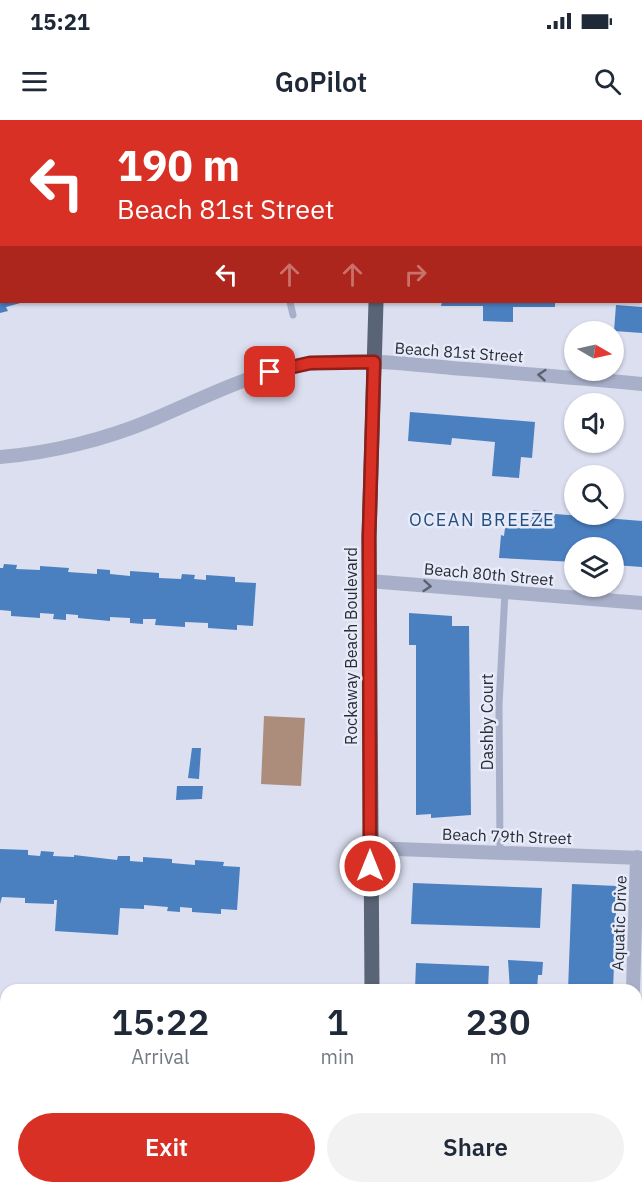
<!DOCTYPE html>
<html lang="en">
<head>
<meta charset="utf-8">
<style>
  :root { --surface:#fff; --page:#f2f2f3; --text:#1f2937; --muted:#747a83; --accent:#d93025 }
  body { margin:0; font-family:"IBM Plex Sans",sans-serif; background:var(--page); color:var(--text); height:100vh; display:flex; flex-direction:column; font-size:22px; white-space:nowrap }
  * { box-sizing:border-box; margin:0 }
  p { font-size:20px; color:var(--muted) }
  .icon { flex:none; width:33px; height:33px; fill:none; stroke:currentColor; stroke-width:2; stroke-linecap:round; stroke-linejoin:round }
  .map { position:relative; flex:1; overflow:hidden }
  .details { position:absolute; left:0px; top:864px; width:642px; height:210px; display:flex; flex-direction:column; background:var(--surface); border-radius:18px 18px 0 0; box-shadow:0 2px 4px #0004 }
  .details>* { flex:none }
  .banner { position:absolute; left:0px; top:0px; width:642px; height:183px; box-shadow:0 2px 4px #0004; background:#d93025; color:#fff; overflow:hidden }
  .needle { width:39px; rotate:99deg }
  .buttons { position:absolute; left:564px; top:201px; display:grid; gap:12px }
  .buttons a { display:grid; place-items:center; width:60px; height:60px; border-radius:50%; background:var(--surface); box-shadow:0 2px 4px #0004; font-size:30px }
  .pin { position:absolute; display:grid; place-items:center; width:51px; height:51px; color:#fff; margin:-26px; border-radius:12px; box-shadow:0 3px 9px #0006 }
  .me { position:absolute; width:66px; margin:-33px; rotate:0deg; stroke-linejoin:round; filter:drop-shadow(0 0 4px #0008) }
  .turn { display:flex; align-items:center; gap:21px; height:126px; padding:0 18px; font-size:27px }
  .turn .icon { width:78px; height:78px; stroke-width:2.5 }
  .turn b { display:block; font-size:42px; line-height:51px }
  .lanes { display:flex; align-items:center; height:57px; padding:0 18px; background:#0003; justify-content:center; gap:30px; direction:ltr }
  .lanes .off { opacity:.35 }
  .eta { display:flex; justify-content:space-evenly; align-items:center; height:102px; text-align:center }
  .eta b { font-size:36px; font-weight:600; line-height:42px }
  .action { display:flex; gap:12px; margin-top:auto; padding:12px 18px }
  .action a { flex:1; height:69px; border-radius:36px; background:var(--accent); color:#fff; font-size:24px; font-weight:600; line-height:69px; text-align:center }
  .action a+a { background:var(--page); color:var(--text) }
  .status { display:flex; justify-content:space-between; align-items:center; height:42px; padding:0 30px; background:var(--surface); direction:ltr }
  .status svg { height:16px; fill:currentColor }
  header { display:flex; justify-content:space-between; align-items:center; height:78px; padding:0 18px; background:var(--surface); font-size:27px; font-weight:600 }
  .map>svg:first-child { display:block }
  .water { fill:#ac8c7b }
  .building { fill:#4a7fc0 }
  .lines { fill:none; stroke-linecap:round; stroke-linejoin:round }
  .service { stroke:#a8afc8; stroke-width:7 }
  .minor { stroke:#a8afc8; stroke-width:14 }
  .primary { stroke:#596476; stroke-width:15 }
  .oneway { stroke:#5b6170 }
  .route-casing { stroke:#8d1f18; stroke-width:15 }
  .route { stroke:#d93025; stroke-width:10 }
  .labels { text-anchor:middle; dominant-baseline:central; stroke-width:5; stroke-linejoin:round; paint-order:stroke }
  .street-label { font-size:16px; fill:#282d35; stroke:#e7eaf8 }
  .neighbourhood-label { font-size:18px; letter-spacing:1.5px; fill:#254e80; stroke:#e7eaf8 }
</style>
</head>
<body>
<div class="status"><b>15:21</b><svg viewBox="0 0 49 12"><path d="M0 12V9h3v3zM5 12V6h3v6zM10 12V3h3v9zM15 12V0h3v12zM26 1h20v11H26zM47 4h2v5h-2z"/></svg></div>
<header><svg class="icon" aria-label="menu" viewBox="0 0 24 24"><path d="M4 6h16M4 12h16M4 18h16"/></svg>GoPilot<svg class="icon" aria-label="search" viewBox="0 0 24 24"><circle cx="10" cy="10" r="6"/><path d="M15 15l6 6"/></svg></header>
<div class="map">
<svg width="642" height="1074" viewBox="0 0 642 1074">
  <rect width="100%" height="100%" fill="#dbdff0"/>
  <!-- water -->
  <path class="water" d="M 264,596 L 305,598 L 301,666 L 261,664 Z"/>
  <!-- building -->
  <path class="building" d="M 0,182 L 24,182 L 6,187 L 8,191 L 0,193 Z
    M 442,182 L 555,182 L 555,187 L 513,187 L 513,202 L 483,201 L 483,186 L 441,186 Z
    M 616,185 L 642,187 L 642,213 L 614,211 Z
    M 410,292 L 535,302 L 532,338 L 521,337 L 519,358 L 492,356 L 495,322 L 452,318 L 451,325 L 408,321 Z
    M 533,390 L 543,391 L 543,393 L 642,401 L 642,447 L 614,445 L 614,428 L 574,428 L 574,442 L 499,438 L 501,415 L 504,416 L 505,408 L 517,399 L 532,400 Z
    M 4,444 L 17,445 L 16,449 L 40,450 L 40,446 L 69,448 L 68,452 L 97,454 L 97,449 L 110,450 L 110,454 L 130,456 L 130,451 L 159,453 L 159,458 L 181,459 L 182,454 L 195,455 L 194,459 L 206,460 L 206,455 L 235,457 L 235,462 L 256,463 L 253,506 L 237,505 L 237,510 L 208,508 L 208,503 L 185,502 L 185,507 L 155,505 L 156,499 L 143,499 L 143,504 L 130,503 L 130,498 L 110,497 L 110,501 L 78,498 L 78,495 L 66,494 L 66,500 L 53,499 L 54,494 L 40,493 L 40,498 L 11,496 L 11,491 L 0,490 L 0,448 L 3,448 Z
    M 409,493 L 452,496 L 452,506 L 469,506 L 471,695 L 431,698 L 431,694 L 416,695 L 416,525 L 409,525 Z
    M 192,628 L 201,628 L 199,659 L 188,658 Z
    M 177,666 L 203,666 L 202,679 L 176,680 Z
    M 0,729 L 28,730 L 28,735 L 40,736 L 41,731 L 54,732 L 53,736 L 74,737 L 74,735 L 117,740 L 118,736 L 130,736 L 130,741 L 143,742 L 143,737 L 172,739 L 172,743 L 195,745 L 195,740 L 224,742 L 223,746 L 240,747 L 237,790 L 221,789 L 221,794 L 192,792 L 192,788 L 180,787 L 180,792 L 167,791 L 168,787 L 144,785 L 144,789 L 120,788 L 118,815 L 55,811 L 57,780 L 54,780 L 54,784 L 25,783 L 25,778 L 2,777 L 0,784 Z
    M 413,763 L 542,768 L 540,808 L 411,804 Z
    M 572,764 L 617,766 L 613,870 L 568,870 Z
    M 508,840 L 543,842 L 542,855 L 538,855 L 537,870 L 510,870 Z
    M 416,843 L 489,846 L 488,870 L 415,870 Z
    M 0,1020 L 6,1021 L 6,1068 L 0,1067 Z
    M 97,1068 L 110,1068 L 109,1074 L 96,1072 Z
    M 123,1068 L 219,1068 L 219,1074 L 175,1074 L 151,1070 L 151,1074 L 122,1074 Z
    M 560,1068 L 606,1068 L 606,1074 L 560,1074 Z"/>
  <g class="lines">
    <!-- service -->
    <path class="service" d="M 193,0 L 193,2
      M 290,182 L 293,195
      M 500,733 L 499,585 L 505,472"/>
    <!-- minor -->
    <path class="minor" d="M 0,337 C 51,333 107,319 154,299 C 199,280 241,258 289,247 C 342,236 398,243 452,248 C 515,253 579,258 642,264
      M 369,461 L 642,483
      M 370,728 L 642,738
      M 633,870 L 637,737
      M 0,908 L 6,908
      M 636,922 L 642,923
      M 627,1074 L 627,1068"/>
    <!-- primary -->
    <path class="primary" d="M 381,2 L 381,0
      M 372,870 L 369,417 L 376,182
      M 384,1068 L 385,1074"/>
  </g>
  <!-- one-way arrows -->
  <defs><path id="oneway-chevron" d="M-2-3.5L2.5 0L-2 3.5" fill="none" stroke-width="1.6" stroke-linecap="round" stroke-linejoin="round" transform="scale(1.5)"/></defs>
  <g class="oneway">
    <use href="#oneway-chevron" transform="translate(542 255) rotate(-175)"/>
    <use href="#oneway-chevron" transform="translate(427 466) rotate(5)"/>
  </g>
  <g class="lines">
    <!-- route casing -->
    <g class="route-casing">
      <path id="route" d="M 270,252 L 310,243 L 374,242 L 369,417 L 370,746"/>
    </g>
    <!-- route -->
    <use href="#route" class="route"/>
  </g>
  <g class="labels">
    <!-- street labels -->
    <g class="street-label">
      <text transform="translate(459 232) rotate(4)">Beach 81st Street</text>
      <text transform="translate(489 454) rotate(5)">Beach 80th Street</text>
      <text transform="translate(351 526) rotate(-90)">Rockaway Beach Boulevard</text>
      <text transform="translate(487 602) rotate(-90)">Dashby Court</text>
      <text transform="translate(507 716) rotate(2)">Beach 79th Street</text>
      <text transform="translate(619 803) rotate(-88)">Aquatic Drive</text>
    </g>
    <!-- neighbourhood labels -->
    <g class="neighbourhood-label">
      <text x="482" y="399">OCEAN BREEZE</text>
    </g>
  </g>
</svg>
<div class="buttons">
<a><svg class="needle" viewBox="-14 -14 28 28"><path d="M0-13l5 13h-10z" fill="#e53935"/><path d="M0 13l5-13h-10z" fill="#747a83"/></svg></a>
<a><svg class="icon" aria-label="sound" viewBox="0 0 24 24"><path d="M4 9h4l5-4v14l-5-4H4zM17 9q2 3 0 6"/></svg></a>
<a><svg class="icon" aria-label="search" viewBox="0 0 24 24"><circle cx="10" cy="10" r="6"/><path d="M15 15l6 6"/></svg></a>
<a><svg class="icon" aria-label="layers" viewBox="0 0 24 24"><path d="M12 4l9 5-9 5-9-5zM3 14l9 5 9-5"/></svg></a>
</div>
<div class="pin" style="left:270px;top:252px;background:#d93025"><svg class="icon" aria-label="arrive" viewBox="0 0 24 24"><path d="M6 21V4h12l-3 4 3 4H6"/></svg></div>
<svg class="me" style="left:370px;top:746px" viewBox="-20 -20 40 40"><circle r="17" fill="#d93025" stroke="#fff" stroke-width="3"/><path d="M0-11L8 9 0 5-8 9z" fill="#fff"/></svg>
<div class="banner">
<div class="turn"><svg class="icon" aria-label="left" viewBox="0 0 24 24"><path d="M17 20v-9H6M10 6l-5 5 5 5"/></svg><div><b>190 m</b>Beach 81st Street</div></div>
<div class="lanes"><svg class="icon" aria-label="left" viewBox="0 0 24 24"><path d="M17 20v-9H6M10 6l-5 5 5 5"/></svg><svg class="icon off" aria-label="ahead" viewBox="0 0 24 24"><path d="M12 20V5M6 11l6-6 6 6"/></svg><svg class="icon off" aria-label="ahead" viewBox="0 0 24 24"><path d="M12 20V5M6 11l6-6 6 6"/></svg><svg class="icon off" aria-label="right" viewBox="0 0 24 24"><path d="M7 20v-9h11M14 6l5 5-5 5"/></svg></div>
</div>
<section class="details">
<div class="eta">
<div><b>15:22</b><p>Arrival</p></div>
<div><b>1</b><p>min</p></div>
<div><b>230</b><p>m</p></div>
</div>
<div class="action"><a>Exit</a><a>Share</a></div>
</section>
</div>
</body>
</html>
